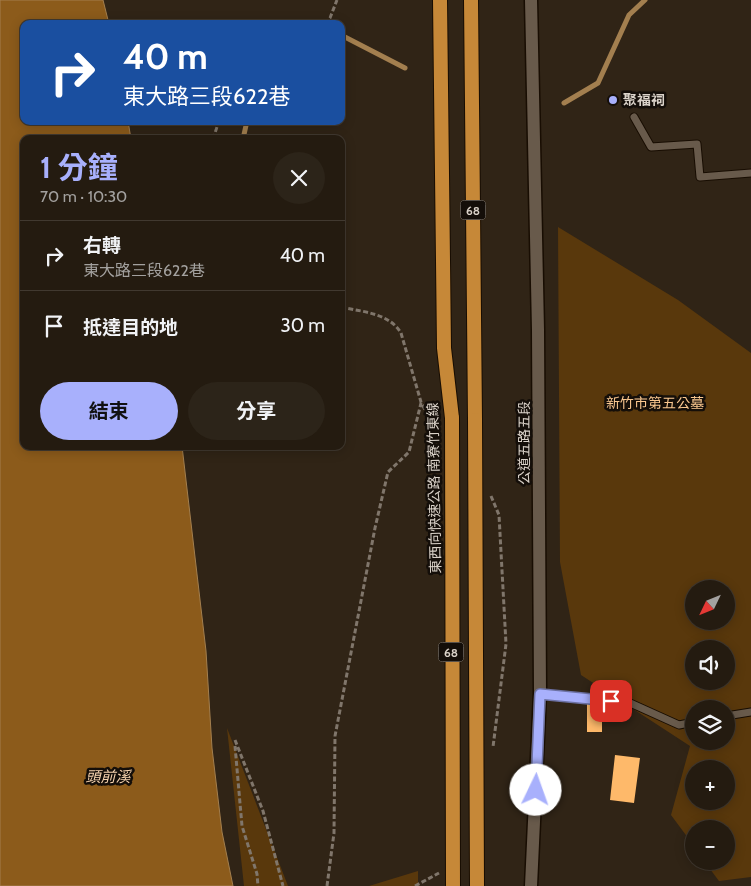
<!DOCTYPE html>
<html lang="zh-TW">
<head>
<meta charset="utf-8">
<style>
  :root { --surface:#241b10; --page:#2c2419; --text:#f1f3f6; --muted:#a3a19f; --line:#413930; --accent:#a8b0fc }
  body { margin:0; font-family:Cabin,"Noto Sans TC",sans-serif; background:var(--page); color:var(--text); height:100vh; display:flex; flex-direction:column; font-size:19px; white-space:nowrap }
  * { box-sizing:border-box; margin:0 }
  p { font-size:16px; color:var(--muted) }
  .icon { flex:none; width:28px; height:28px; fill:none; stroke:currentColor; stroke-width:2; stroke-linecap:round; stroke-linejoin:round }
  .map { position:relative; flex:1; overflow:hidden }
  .panel { position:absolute; left:20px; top:135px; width:325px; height:315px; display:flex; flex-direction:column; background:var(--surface); border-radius:10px; box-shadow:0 2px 12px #0003,0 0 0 1px var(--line) }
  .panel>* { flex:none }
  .top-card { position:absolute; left:20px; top:20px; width:325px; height:105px; border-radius:10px; box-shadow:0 2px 12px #0003,0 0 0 1px var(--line); background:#1a4fa0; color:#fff; overflow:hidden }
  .needle { width:32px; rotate:227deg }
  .buttons { position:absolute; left:685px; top:580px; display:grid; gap:10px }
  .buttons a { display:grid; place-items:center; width:50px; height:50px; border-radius:50%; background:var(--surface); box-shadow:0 2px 12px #0003,0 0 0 1px var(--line); font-size:25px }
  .pin { position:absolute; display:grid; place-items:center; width:42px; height:42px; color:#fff; margin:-21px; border-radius:10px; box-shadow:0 2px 8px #0006 }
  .me { position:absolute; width:55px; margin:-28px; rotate:3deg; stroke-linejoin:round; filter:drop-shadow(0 0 4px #0008) }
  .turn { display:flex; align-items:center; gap:18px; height:105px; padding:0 20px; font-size:22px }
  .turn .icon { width:65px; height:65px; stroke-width:2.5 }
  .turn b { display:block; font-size:35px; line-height:42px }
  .round { display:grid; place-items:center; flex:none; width:52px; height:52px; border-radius:26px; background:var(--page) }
  .headline { display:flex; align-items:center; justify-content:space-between; height:85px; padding:0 20px }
  h1 { font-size:30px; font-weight:700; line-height:38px; color:var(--accent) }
  .cta { display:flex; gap:10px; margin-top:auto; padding:10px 20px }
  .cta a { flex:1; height:58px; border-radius:30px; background:var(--accent); color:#111; font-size:20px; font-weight:700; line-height:58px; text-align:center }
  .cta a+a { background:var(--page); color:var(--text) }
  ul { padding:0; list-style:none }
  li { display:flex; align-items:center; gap:15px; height:70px; padding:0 20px; border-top:1px solid var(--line) }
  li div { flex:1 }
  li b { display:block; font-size:19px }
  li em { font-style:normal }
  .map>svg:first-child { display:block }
  .green { fill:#59380c; fill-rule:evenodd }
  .water { fill:#8c5b1b; stroke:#a37f4f }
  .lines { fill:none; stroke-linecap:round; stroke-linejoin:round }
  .stream { stroke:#a37f4f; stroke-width:5 }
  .building { fill:#feb96a }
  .service-casing { stroke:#180d02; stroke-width:9 }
  .tertiary-casing { stroke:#180d02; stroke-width:15 }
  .trunk-casing { stroke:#180d02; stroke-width:16 }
  .path { stroke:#80766b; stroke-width:3; stroke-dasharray:5 2.5; stroke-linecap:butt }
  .service { stroke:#685a4b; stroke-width:7 }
  .tertiary { stroke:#685a4b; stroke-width:12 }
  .trunk { stroke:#c68838; stroke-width:14 }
  .trunk-bridge-casing { stroke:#180d02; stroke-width:16; stroke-linecap:butt }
  .trunk-bridge { stroke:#c68838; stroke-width:14 }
  .route-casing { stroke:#6d72a4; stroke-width:12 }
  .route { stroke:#a8b0fc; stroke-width:9 }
  .poi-dot { fill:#a8b0fc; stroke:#140e09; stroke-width:2 }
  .labels { text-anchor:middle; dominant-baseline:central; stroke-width:5; stroke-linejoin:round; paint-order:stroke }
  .shield { fill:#140e09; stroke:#9f978f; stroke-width:1 }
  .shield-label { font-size:12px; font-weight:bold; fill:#dad2c9 }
  .poi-label { font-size:14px; font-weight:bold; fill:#dad2c9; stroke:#140e09; text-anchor:start }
  .park-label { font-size:14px; fill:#fbc890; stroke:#140e09 }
  .street-label { font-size:14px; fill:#dad2c9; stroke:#140e09 }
  .water-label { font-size:15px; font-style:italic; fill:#f6d3af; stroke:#140e09 }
</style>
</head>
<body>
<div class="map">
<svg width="751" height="886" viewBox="0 0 751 886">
  <rect width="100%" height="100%" fill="#302416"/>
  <!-- green -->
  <path class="green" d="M 558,227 L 678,300 L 751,353 L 751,877 L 719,881 L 704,861 L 726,861 L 726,829 L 694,829 L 694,846 L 671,815 L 690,746 L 581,675 L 560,562 ZM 694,589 L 726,589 L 726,621 L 694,621 ZM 694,649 L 726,649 L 726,681 L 694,681 ZM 694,709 L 726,709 L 726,741 L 694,741 ZM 694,769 L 726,769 L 726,801 L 694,801 Z
    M 227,728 L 288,886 L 244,886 Z
    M 418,871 L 418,886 L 369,886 Z"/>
  <!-- water -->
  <path class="water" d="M 0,0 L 103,0 L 109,24 L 24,24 L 24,121 L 128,121 L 131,139 L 24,139 L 24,446 L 182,446 L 206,651 L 212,748 L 222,832 L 233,886 L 0,886 Z"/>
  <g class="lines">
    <!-- stream -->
    <path class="stream" d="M 341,35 L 405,68
      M 564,103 L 598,83 L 629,15 L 645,0
      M 243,139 L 247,121"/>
  </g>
  <!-- building -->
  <path class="building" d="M 587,704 L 602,704 L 602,732 L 587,732 Z
    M 615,755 L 640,758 L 634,803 L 610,800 Z"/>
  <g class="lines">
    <!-- service casing -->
    <g class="service-casing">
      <path id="service" d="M 634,117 L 651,147 L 697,144 L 700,177 L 751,173
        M 540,693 L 628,702 L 679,725 L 694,722
        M 726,716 L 751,712"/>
    </g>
    <!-- tertiary casing -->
    <g class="tertiary-casing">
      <path id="tertiary" d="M 531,0 L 538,330 L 540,693 L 531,886"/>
    </g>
    <!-- trunk casing -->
    <g class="trunk-casing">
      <path id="trunk" d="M 440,0 L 444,348 L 452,418
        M 471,0 L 475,420"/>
    </g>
    <!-- path -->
    <path class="path" d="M 325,24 L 330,18 L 337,0
      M 213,139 L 219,121
      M 341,307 C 363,312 389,313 401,333 L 421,402 L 437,433
      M 491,496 L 499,515 L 506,644 L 493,747
      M 235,740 L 263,811 L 283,886
      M 235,746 L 242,826 L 257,874 L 258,886
      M 327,886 L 334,833 L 335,736 L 375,528 L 388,472 L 409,452 L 421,403
      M 415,886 L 439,873"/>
    <!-- service -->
    <use href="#service" class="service"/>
    <!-- tertiary -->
    <use href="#tertiary" class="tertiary"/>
    <!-- trunk -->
    <use href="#trunk" class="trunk"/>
    <!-- trunk-bridge casing -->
    <g class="trunk-bridge-casing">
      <path id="trunk-bridge" d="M 452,418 L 453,886
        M 475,420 L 477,886"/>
    </g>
    <!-- trunk-bridge -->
    <use href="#trunk-bridge" class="trunk-bridge"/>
  </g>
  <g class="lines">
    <!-- route casing -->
    <g class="route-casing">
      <path id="route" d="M 536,790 L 540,694 L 611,701"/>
    </g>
    <!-- route -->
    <use href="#route" class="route"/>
  </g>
  <!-- markers -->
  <circle class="poi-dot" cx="613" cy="100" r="5"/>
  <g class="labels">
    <!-- shield labels -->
    <g class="shield">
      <rect x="460.5" y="200.5" width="25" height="19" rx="4"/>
      <rect x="438.5" y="642.5" width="25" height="19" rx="4"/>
    </g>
    <g class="shield-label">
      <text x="473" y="210">68</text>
      <text x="451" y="652">68</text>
    </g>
    <!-- poi labels -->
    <g class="poi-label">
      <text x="623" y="100">聚福祠</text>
    </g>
    <!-- park labels -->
    <g class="park-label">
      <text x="655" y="403">新竹市第五公墓</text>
    </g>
    <!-- street labels -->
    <g class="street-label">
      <text transform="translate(524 443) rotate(-90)">公道五路五段</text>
      <text transform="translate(434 488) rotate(-91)">東西向快速公路 南寮竹東線</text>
    </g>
    <!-- water labels -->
    <g class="water-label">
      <text x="108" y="777">頭前溪</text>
    </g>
  </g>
</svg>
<div class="buttons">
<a><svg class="needle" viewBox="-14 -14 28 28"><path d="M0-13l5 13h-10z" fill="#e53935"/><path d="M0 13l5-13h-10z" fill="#a3a19f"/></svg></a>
<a><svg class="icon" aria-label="sound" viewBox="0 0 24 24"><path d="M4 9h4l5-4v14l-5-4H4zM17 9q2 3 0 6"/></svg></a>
<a><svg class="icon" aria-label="layers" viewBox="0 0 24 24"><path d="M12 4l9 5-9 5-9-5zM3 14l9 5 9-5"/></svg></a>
<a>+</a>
<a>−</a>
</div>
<div class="pin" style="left:611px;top:701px;background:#d93025"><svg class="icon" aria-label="arrive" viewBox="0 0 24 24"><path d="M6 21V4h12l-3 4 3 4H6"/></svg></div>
<svg class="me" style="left:536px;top:790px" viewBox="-20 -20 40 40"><circle r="19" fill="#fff"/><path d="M0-13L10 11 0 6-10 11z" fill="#a8b0fc"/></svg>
<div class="top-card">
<div class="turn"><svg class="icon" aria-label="right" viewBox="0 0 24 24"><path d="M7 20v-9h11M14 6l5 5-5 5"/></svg><div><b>40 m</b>東大路三段622巷</div></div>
</div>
<section class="panel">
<div class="headline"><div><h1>1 分鐘</h1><p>70 m · 10:30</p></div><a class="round"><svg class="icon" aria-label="close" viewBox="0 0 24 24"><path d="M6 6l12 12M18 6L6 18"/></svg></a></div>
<ul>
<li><svg class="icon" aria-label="right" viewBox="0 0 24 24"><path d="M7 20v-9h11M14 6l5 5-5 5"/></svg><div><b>右轉</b><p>東大路三段622巷</p></div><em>40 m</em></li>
<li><svg class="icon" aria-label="arrive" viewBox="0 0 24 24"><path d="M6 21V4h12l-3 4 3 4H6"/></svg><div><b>抵達目的地</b></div><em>30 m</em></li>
</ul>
<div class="cta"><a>結束</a><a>分享</a></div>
</section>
</div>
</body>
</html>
